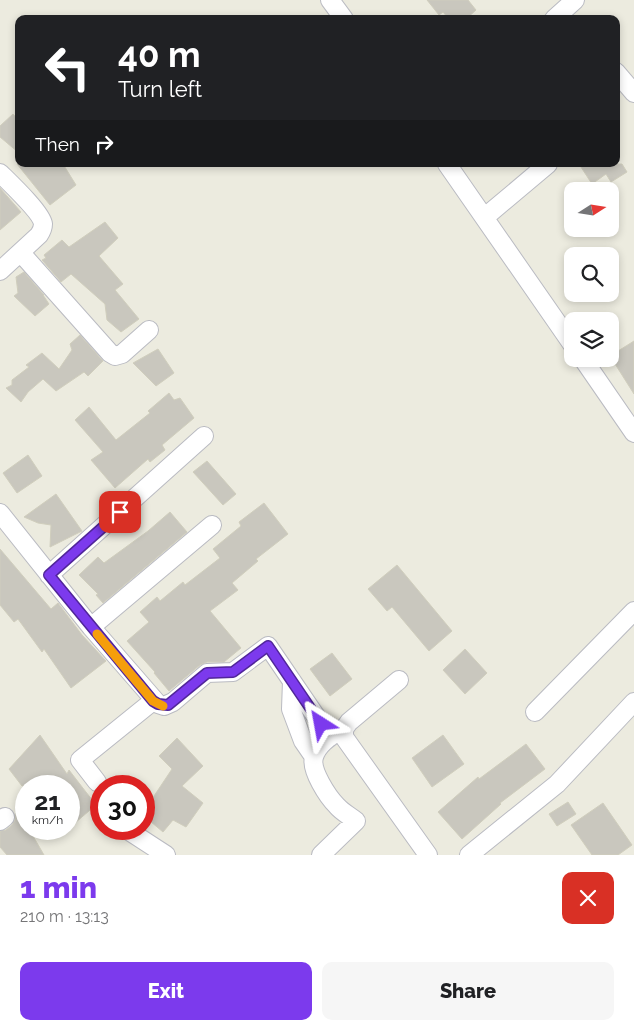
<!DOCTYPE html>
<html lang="en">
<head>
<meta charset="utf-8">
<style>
  :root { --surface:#fff; --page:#f6f6f6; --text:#202124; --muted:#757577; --accent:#7c3aed }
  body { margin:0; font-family:Raleway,sans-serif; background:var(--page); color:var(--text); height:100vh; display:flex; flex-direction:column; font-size:19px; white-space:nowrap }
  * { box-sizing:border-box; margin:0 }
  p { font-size:16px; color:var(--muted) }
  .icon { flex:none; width:28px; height:28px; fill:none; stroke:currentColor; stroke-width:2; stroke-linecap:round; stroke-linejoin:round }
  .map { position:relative; height:855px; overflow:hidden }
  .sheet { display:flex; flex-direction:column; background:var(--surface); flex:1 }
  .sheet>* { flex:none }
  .banner { position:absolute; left:15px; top:15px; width:605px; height:152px; border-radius:10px; box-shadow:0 2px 8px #0003; background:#202124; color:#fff; overflow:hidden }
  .needle { width:32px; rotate:78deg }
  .tools { position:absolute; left:564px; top:182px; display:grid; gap:10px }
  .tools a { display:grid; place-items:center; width:55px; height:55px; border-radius:10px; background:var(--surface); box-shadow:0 2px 8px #0003; font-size:25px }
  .speed { position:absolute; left:15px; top:775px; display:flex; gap:10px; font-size:25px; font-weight:700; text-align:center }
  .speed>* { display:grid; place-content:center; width:65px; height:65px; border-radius:50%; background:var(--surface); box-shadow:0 2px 8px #0003; line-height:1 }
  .speed small { font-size:12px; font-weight:400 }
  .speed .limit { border:8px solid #d22; background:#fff; color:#111 }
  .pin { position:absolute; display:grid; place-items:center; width:42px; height:42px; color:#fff; margin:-21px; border-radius:10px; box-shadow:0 2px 8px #0006 }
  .me { position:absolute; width:55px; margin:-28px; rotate:326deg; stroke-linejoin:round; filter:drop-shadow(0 0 4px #0008) }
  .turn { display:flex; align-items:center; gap:18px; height:105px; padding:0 20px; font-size:22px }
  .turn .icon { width:65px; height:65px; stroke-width:2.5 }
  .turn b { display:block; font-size:35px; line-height:42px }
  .then { display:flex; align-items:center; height:48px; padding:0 20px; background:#0003; gap:10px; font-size:19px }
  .round { display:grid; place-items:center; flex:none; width:52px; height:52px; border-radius:10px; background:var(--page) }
  .head { display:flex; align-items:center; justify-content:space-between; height:85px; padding:0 20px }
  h1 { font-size:30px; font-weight:800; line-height:38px; color:var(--accent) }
  .action { display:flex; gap:10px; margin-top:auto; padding:10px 20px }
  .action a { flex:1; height:58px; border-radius:10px; background:var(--accent); color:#fff; font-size:20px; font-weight:800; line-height:58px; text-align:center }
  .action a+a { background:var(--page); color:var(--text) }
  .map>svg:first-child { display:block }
  .building { fill:#c9c7be; stroke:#d0cebd }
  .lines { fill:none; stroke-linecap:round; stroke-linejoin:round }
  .minor-casing { stroke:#babbc2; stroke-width:20 }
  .minor { stroke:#fff; stroke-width:18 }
  .route-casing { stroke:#51269a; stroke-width:12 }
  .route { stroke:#7c3aed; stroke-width:9 }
  .slow { stroke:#f59e0b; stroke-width:9 }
</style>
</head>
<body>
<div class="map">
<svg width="634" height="855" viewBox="0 0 634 855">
  <rect width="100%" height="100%" fill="#ecebdf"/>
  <!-- building -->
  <path class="building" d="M 427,0 L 468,0 L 476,10 L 466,19 L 449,19 L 443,12 L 439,15 Z
    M 13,114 L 19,121 L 19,153 L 0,137 L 0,126 Z
    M 17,164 L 63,164 L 76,185 L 50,205 Z
    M 579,164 L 622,164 L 627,172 L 611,182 L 606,174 L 592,184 Z
    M 0,188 L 21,212 L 0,230 Z
    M 105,222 L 118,238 L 99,256 L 123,284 L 115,290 L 139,319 L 121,332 L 107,320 L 105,304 L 71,274 L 61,282 L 42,260 L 46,258 L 44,255 L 62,240 L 69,247 Z
    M 24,272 L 44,295 L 43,295 L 49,304 L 35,316 L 14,296 L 18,293 L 16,277 Z
    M 80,335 L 103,361 L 88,376 L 84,372 L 56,391 L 43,379 L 28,392 L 21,402 L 6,388 L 12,385 L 12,380 L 29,367 L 26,365 L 42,353 L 59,369 L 72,350 L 70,344 Z
    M 634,341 L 634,394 L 610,356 Z
    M 158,349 L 174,373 L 156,386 L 133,363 Z
    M 169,393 L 174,400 L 180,398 L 194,418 L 162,445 L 165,450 L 150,462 L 148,459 L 115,488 L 91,460 L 103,452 L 75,420 L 89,407 L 116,440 L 150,413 L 148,411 Z
    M 28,455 L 42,476 L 17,493 L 3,473 Z
    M 207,461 L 236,494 L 223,505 L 193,472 Z
    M 56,494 L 82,531 L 50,547 L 51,525 L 38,523 L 24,517 Z
    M 264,503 L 288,534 L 256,559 L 258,561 L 232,583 L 238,590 L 210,611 L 241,648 L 224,662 L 207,662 L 200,665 L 169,691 L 154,673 L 155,672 L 127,641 L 149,622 L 140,612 L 157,597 L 160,601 L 183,582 L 185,585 L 220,558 L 213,549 L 241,526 L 239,522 Z
    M 170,512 L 187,532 L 103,603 L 96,595 L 98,594 L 79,575 L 98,557 L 104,563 L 148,531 Z
    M 0,549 L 51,609 L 58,603 L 82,635 L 106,661 L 71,688 L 44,649 L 42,652 L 18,619 L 14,622 L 0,605 Z
    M 397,565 L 452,631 L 429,651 L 392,607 L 387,611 L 368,589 Z
    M 465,649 L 487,673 L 465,694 L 443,670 Z
    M 332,653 L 352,679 L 330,696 L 310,669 Z
    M 40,735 L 67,774 L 69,770 L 96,805 L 69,828 L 69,786 L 22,786 L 9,769 Z
    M 443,735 L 464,764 L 432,787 L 412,758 Z
    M 177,738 L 203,766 L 182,786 L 203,803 L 186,827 L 173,820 L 163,832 L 144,816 L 144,811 L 172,769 L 159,756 Z
    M 526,744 L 545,769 L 500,803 L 501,804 L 462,839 L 438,812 L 478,777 L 479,779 Z
    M 568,802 L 576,814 L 557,826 L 549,814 Z
    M 603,803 L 632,845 L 618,855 L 592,855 L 571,825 Z
    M 18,811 L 26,825 L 26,829 L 29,829 L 44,855 L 7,855 L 0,847 L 0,831 L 6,830 L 12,825 L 15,820 L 15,814 Z"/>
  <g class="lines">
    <!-- minor casing -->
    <g class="minor-casing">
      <path id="minor" d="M 330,0 L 344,19
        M 554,19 L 575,0
        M 616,72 L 634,93
        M 447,164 L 572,344
        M 0,173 C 9,182 42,213 43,224 C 43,228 41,232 39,235 L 0,271
        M 485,217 L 548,164
        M 21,253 L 110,353 L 115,356 L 122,354 L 149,330
        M 583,359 L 634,433
        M 0,513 L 91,627 L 158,704 L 164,706 L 173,702 L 207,673 L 233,672 L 268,646 L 330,737
        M 49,575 L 204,436
        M 91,627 L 212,525
        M 399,680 L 349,722 L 344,729 L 344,737 L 428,855
        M 292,681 L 291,709 L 303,741 L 314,757
        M 535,712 L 634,611
        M 97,782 L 80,760 L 153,701
        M 0,821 L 5,817
        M 126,829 L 166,855
        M 321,855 L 356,821 C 350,816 342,812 337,806 C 328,797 310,770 314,757 C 317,746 329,736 339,732
        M 469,855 L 557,784 L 634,702"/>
    </g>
    <!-- minor -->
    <use href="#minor" class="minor"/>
  </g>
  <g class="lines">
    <!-- route casing -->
    <g class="route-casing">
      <path id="route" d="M 120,512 L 49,575 L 153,701 L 158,704 L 168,705 L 207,673 L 233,672 L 268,646 L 321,724"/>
    </g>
    <!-- route -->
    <use href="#route" class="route"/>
    <!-- slow -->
    <path class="slow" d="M 97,634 L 153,701 L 163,706"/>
  </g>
</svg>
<div class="tools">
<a><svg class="needle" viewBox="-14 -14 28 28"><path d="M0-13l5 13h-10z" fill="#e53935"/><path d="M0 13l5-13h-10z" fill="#757577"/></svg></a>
<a><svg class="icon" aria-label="search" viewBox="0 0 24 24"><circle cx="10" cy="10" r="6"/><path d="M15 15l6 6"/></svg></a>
<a><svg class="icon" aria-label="layers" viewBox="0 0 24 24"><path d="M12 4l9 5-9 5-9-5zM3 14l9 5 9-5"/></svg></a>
</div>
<div class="speed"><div>21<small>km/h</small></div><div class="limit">30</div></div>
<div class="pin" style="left:120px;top:512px;background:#d93025"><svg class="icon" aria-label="arrive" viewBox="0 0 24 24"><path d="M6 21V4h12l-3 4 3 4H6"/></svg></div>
<svg class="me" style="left:321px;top:724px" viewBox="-20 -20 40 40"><path d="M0-17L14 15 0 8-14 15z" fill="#7c3aed" stroke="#fff" stroke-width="4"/></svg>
<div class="banner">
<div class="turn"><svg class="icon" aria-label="left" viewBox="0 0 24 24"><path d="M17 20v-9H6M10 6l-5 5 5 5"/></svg><div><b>40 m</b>Turn left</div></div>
<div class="then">Then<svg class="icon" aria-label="right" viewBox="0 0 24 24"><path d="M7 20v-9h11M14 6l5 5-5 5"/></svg></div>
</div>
</div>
<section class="sheet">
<div class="head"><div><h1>1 min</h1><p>210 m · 13:13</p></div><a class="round" style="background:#d93025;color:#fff"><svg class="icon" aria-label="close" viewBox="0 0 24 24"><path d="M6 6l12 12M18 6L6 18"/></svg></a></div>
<div class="action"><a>Exit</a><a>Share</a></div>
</section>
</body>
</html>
